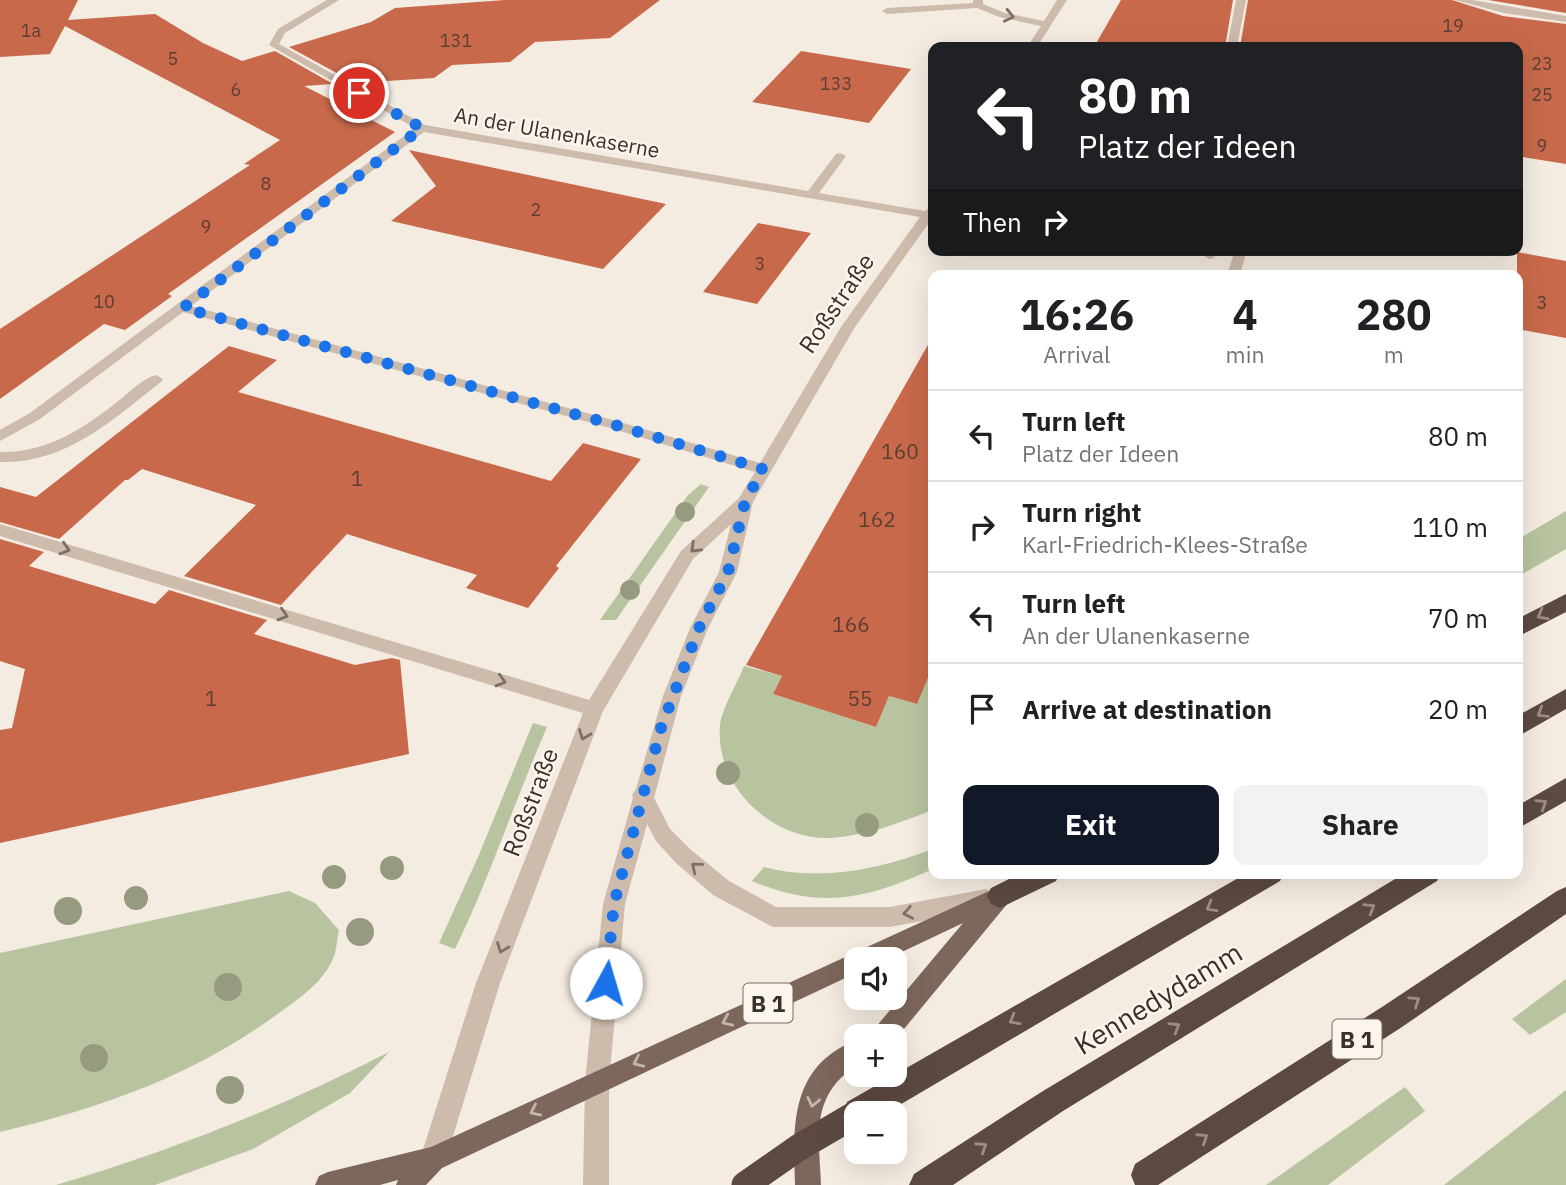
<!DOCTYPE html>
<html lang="en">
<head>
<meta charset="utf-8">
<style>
  :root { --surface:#fff; --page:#f2f2f2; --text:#202124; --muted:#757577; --line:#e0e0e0; --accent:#111827 }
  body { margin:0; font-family:"IBM Plex Sans",sans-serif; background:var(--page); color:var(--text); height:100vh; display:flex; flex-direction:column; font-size:26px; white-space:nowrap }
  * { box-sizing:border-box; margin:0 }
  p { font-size:23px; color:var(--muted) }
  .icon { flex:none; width:38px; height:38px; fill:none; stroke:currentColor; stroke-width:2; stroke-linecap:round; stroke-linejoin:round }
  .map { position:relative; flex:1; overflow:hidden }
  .drawer { position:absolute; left:928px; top:270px; width:595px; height:609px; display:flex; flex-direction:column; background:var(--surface); border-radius:14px; box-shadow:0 7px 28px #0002 }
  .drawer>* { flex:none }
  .top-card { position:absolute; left:928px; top:42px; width:595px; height:214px; border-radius:14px; box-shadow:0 7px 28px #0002; background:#202124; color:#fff; overflow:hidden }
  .tools { position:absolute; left:844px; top:947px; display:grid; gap:14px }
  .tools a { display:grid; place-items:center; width:63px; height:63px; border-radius:14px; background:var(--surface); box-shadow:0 7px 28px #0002; font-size:35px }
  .pin { position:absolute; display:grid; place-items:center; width:60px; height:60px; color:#fff; margin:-30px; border:4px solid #fff; border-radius:50%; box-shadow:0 2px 7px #0007 }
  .me { position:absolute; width:77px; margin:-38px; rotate:6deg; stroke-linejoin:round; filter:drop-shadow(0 0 5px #0008) }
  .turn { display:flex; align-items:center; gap:24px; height:147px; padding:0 35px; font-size:32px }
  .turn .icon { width:91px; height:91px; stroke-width:2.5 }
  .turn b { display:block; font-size:49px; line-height:60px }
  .then { display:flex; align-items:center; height:66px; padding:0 35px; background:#0003; gap:14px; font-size:26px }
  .eta { display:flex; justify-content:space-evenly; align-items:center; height:119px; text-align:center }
  .eta b { font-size:42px; font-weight:700; line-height:49px }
  .cta { display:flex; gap:14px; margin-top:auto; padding:14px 35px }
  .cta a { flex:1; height:80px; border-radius:14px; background:var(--accent); color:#fff; font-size:28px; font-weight:700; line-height:80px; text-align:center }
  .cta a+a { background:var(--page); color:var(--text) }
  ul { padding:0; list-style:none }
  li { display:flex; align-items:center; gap:21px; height:91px; padding:0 35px; border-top:2px solid var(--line) }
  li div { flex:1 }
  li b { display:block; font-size:26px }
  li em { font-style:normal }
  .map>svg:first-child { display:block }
  .green { fill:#b8c4a0 }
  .building { fill:#c8694b }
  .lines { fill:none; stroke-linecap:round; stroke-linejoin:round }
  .minor { fill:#cdbbac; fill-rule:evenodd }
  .major { fill:#7d675c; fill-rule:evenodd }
  .highway { fill:#5c4a42; fill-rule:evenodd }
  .highway-bridge { stroke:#5c4a42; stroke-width:27 }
  .tree { fill:#969b7f }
  .oneway { stroke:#7d6f65 }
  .oneway2 { stroke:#9c8e87 }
  .oneway3 { stroke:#c2b5ac }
  .route { stroke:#1a73e8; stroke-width:12; stroke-dasharray:0 21.6 }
  .labels { text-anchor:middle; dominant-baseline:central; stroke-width:5; stroke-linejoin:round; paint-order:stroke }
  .far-number-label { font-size:18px; fill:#5e3e33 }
  .far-street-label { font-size:21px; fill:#3b302b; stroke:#fbf5ee }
  .number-label { font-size:21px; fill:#5e3e33 }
  .shield { fill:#fbf5ee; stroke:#756b66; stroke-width:2 }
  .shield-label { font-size:23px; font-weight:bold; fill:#3b302b }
  .street-label { font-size:24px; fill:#3b302b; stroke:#fbf5ee }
  .near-street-label { font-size:28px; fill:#3b302b; stroke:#fbf5ee }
</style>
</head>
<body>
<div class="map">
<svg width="1566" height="1185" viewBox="0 0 1566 1185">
  <rect width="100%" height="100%" fill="#f4ebe1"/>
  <!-- green -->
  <path class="green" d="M 701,484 L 709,487 L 616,620 L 600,620 L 688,495 Z
    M 1566,511 L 1566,549 L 1517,577 L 1517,540 Z
    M 744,666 L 782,676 L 773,694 L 876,727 L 889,696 L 917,704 L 933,666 L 933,810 C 899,823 866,836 830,838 C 771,840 715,786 720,726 C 721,710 738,682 744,666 Z
    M 533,723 L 547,727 C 515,800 490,877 455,949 L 439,943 L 478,857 Z
    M 933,849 L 933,869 C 867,899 820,910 752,881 L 764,867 C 820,882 880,869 933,849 Z
    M 289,891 L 315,903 L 339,930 C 337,938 337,948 334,956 C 325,980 303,996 283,1010 C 198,1074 103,1108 0,1132 L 0,953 Z
    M 1566,979 L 1566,1012 L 1530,1035 L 1512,1019 Z
    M 389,1052 L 350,1093 L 253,1149 L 155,1185 L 56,1185 C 171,1151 283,1107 389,1052 Z
    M 1405,1087 L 1425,1111 L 1328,1185 L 1266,1185 Z
    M 1566,1090 L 1566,1185 L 1444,1185 Z"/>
  <!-- building -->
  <path class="building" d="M 0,0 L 78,0 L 68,20 L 155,14 L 203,43 L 242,61 L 275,51 L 333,84 L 304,86 L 395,132 L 168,294 L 172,296 L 125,330 L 104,324 L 0,399 L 0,329 L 250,165 L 244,164 L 280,140 L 65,26 L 50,54 L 0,57 Z
    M 505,0 L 660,0 L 610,38 L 535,42 L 510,62 L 452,65 L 434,78 L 355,83 L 289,47 L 371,22 L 395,8 Z
    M 1121,0 L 1233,0 L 1225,47 L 1094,47 Z
    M 1248,0 L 1452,0 L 1503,16 L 1566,24 L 1566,164 L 1517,156 L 1517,47 L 1240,47 Z
    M 1488,0 L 1566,0 L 1566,13 Z
    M 801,51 L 911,69 L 869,123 L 752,102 Z
    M 409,150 L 666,204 L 603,269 L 391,221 L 436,186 Z
    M 758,223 L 811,233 L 757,304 L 703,292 Z
    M 1517,252 L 1566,261 L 1566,338 L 1517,329 Z
    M 933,336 L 933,666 L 917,704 L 889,696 L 876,727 L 773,694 L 782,676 L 746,665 Z
    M 229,346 L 277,360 L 238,392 L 551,481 L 583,443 L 641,459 L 556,566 L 559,568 L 528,608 L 466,588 L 477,575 L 347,534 L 281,605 L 184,576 L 256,505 L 142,469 L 128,480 L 125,480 L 59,539 L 0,522 L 0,487 L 36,497 Z
    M 0,539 L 44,552 L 29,566 L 155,604 L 169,590 L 267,620 L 254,634 L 355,665 L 392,658 L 400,660 L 409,754 L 0,843 L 0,730 L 12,728 L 25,669 L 0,661 Z"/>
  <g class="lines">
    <!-- minor -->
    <path class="minor" d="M 327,0 L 339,0 L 285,33 L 279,44 L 425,125 L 808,191 L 836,154 L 840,153 L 846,156 L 819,193 L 925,211 L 933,204 L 933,217 L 855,327 L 753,502 L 737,572 L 708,628 L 681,696 L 654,798 L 670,829 L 690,849 L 729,881 L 776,907 L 890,907 L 986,889 L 994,892 L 997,899 L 994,906 L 986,909 L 890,927 L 773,927 L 713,895 L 676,863 L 656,841 L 647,824 L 625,904 L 609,1082 L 609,1185 L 583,1185 L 585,1082 L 603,904 L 633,798 L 632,795 L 636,789 L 663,696 L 690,628 L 719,572 L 731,524 L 693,559 L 603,711 L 500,983 L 446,1159 L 442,1168 L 433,1172 L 424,1168 L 420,1159 L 476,983 L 583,713 L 0,536 L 0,524 L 589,700 L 681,551 L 739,498 L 755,472 L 610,428 L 183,312 L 40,419 L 0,441 L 0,430 L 30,413 L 415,128 L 269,45 L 278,29 ZM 424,132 L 920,217 L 841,327 L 760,463 L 620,422 L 191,306 Z
      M 973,0 L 983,0 L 983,4 L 1005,13 L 1044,21 L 1057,0 L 1067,0 L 1037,47 L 1027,47 L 1041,26 L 999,17 L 977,8 L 887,14 L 882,11 L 887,8 L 973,3 Z
      M 1236,0 L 1246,0 L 1237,47 L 1227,47 Z
      M 1455,0 L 1472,0 L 1566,16 L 1566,22 L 1504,13 Z
      M 1205,250 L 1217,250 L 1214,258 L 1209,259 L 1203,255 Z
      M 1235,250 L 1247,250 L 1240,275 L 1227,275 Z
      M 156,375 L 163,379 L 161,382 C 112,420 66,464 0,462 L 0,452 C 48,453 84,428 121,399 C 131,391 143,378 156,375 Z"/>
    <!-- major -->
    <path class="major" d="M 1000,886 L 1008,889 L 1011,896 L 1008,903 L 894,1041 L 894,1036 L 871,1036 L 875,1028 L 963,923 L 887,959 L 856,959 L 856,973 L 442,1168 L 426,1185 L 396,1185 L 398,1180 L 380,1185 L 315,1185 L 319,1176 L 328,1172 L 431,1147 Z
      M 856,1040 L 856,1066 C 810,1096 819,1136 821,1185 L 795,1185 C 793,1124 790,1067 856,1040 Z"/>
    <!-- highway -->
    <path class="highway" d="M 1566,594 L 1566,612 L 1517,637 L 1517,619 Z
      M 1566,689 L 1566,709 L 1517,737 L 1517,716 Z
      M 1566,778 L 1566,801 L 1517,829 L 1517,806 Z
      M 1021,873 L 1060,873 L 1056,881 L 1000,908 L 991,904 L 987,896 L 991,888 Z
      M 1247,873 L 1284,873 L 1280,881 L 886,1113 L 856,1113 L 856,1127 L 847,1124 L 843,1113 L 847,1102 Z
      M 1405,873 L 1441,873 L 1437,881 L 1063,1111 L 953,1185 L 909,1185 L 914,1174 L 1043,1091 Z
      M 1566,887 L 1566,914 L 1402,1027 L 1158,1185 L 1135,1185 L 1131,1175 L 1135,1164 L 1382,1007 L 1557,891 Z"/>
    <!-- highway-bridge -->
    <path class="highway-bridge" d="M 745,1185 L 798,1148 L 856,1114"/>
  </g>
  <!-- trees -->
  <g class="tree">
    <circle cx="685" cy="512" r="10"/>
    <circle cx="630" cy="590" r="10"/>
    <circle cx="728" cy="773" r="12"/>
    <circle cx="867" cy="825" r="12"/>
    <circle cx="392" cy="868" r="12"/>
    <circle cx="334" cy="877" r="12"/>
    <circle cx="136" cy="898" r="12"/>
    <circle cx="68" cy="911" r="14"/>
    <circle cx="360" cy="932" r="14"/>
    <circle cx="228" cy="987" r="14"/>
    <circle cx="94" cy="1058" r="14"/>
    <circle cx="230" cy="1090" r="14"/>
  </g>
  <!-- one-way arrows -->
  <defs><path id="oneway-chevron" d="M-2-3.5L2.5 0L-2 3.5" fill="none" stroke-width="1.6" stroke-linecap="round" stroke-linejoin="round" transform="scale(1.75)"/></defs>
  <g class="oneway">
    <use href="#oneway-chevron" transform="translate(1009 16) rotate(13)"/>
    <use href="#oneway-chevron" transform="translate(695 548) rotate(136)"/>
    <use href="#oneway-chevron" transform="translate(65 549) rotate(17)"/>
    <use href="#oneway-chevron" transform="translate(283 615) rotate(17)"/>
    <use href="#oneway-chevron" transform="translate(501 681) rotate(16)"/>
    <use href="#oneway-chevron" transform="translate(584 735) rotate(111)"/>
    <use href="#oneway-chevron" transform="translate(696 867) rotate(-141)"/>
    <use href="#oneway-chevron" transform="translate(908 913) rotate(169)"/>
    <use href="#oneway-chevron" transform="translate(502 948) rotate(111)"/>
  </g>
  <g class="oneway2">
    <use href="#oneway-chevron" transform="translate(1542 615) rotate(151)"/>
    <use href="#oneway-chevron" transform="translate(1542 713) rotate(148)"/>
    <use href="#oneway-chevron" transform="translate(1542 804) rotate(-32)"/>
    <use href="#oneway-chevron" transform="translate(1211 907) rotate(150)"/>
    <use href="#oneway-chevron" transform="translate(1370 908) rotate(-31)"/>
    <use href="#oneway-chevron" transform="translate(1415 1001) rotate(-34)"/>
    <use href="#oneway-chevron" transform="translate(1014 1020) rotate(150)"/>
    <use href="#oneway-chevron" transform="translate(1175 1027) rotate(-31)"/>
    <use href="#oneway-chevron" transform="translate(1203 1138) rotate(-33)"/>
    <use href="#oneway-chevron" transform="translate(982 1147) rotate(-33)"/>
  </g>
  <g class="oneway3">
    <use href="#oneway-chevron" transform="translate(727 1021) rotate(156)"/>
    <use href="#oneway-chevron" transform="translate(638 1062) rotate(155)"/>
    <use href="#oneway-chevron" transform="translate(813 1102) rotate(102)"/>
    <use href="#oneway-chevron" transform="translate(535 1111) rotate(155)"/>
  </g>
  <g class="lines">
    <!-- route -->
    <path class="route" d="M 359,93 L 422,128 L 183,308 L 615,425 L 763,469 L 745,502 L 728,572 L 699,628 L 661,728 L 614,904 L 606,983"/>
  </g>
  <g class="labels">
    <!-- far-number labels -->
    <g class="far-number-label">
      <text x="1453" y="25">19</text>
      <text x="31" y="30">1a</text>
      <text x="456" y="40">131</text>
      <text x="173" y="58">5</text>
      <text x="1542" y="63">23</text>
      <text x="836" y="83">133</text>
      <text x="236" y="89">6</text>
      <text x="1542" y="94">25</text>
      <text x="1542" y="145">9</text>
      <text x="266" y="183">8</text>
      <text x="536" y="209">2</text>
      <text x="206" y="226">9</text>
      <text x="760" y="263">3</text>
      <text x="104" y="301">10</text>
      <text x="1542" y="302">3</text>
    </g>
    <!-- far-street labels -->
    <g class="far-street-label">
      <text transform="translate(557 132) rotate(10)">An der Ulanenkaserne</text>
    </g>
    <!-- number labels -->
    <g class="number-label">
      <text x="900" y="451">160</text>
      <text x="357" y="478">1</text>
      <text x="877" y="519">162</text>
      <text x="851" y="624">166</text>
      <text x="211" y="698">1</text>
      <text x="860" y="698">55</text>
    </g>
    <!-- shield labels -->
    <g class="shield">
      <rect x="743.5" y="983.5" width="49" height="39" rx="5"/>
      <rect x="1332.5" y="1019.5" width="49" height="39" rx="5"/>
    </g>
    <g class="shield-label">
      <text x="768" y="1003">B 1</text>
      <text x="1357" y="1039">B 1</text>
    </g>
    <!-- street labels -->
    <g class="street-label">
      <text transform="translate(836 303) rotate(-56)">Roßstraße</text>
      <text transform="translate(530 802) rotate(-69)">Roßstraße</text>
    </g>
    <!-- near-street labels -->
    <g class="near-street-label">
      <text transform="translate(1158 998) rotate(-31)">Kennedydamm</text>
    </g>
  </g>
</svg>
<div class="tools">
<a><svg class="icon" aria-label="sound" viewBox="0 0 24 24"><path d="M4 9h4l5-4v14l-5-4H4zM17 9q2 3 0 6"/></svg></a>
<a>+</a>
<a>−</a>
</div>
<div class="pin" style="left:359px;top:93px;background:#d93025"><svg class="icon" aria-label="arrive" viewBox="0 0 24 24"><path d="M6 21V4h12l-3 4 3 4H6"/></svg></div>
<svg class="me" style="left:606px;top:983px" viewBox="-20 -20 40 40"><circle r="19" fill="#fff"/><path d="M0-13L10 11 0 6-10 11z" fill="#1a73e8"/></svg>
<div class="top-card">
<div class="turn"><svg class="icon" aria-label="left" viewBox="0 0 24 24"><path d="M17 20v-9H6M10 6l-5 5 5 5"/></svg><div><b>80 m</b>Platz der Ideen</div></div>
<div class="then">Then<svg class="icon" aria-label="right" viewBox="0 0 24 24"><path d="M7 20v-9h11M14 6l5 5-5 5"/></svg></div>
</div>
<section class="drawer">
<div class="eta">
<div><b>16:26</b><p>Arrival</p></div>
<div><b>4</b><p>min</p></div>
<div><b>280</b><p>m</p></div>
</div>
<ul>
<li><svg class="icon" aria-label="left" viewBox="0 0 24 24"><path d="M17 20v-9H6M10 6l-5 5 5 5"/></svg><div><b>Turn left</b><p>Platz der Ideen</p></div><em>80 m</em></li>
<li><svg class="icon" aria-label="right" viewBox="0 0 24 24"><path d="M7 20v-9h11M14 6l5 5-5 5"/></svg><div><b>Turn right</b><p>Karl-Friedrich-Klees-Straße</p></div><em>110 m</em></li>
<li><svg class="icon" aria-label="left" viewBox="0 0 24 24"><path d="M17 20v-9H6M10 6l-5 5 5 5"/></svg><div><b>Turn left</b><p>An der Ulanenkaserne</p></div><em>70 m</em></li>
<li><svg class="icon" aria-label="arrive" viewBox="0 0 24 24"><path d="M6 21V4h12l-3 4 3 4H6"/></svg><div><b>Arrive at destination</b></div><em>20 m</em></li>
</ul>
<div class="cta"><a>Exit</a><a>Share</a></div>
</section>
</div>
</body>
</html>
